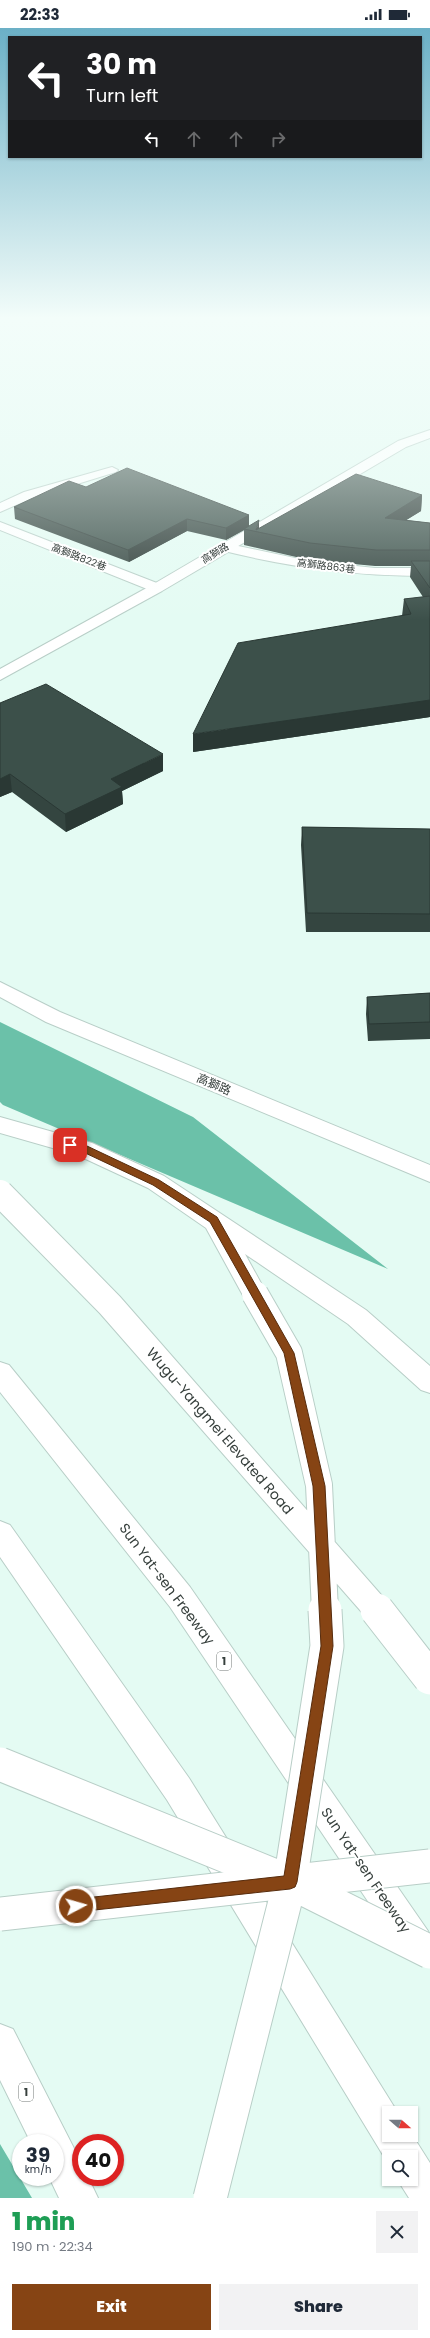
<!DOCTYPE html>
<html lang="en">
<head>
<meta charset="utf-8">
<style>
  :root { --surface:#fff; --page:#f2f2f3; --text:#1f2937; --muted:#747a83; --accent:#864414 }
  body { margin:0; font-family:Poppins,"Noto Sans TC",sans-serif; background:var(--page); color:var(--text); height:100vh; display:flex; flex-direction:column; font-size:15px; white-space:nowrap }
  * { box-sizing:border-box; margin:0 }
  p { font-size:13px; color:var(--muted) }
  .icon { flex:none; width:22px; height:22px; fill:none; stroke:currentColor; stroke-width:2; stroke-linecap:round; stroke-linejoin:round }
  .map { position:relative; height:2170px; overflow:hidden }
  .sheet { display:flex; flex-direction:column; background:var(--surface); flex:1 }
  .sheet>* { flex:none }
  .guide { position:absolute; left:8px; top:8px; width:414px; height:122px; border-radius:0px; box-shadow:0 1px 3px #0004; background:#202124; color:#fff; overflow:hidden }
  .needle { width:26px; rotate:110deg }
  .buttons { position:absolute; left:382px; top:2078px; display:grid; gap:8px }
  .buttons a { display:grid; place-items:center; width:36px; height:36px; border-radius:0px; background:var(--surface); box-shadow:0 1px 3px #0004; font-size:20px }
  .speed { position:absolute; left:12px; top:2106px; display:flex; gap:8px; font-size:20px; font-weight:700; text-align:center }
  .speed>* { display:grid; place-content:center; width:52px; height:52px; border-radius:50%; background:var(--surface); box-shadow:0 1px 3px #0004; line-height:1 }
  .speed small { font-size:10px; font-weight:400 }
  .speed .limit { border:6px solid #d22; background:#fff; color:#111 }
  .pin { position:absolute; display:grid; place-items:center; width:34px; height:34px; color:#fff; margin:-17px; border-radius:8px; box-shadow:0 2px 6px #0006 }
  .me { position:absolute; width:44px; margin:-22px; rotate:84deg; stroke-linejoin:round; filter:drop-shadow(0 0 3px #0008) }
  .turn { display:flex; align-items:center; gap:14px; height:84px; padding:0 12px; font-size:18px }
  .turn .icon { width:52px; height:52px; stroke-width:2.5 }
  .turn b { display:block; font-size:28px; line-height:34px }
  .lanes { display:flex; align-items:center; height:38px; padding:0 12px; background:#0003; justify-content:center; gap:20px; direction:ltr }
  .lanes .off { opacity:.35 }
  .round { display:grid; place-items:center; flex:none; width:42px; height:42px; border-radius:0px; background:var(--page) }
  .head { display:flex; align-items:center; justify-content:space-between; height:68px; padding:0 12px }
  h1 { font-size:24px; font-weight:800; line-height:30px; color:#1e9e55 }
  .primary-button { display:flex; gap:8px; margin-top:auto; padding:8px 12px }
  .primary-button a { flex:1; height:46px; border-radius:0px; background:var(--accent); color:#fff; font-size:16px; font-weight:800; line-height:46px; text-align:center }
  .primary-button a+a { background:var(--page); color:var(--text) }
  .status { display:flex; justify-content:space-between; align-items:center; height:28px; padding:0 20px; background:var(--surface); direction:ltr }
  .status svg { height:11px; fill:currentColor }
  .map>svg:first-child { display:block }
  .forest { fill:#6bc1a9 }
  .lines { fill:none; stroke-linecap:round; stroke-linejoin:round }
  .lane-casing { stroke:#b8cec7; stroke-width:2 }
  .street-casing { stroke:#b8cec7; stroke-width:2 }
  .highway-casing { stroke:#b8cec7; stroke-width:2 }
  .lane { fill:#fff; fill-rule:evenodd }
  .street { fill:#fff; fill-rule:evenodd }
  .highway { fill:#fff; fill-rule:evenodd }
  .secondary-bridge-casing { stroke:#b8cec7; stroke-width:35; stroke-linecap:butt }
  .highway-bridge-far1-casing { stroke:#b8cec7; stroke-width:28; stroke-linecap:butt }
  .highway-bridge-casing { stroke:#b8cec7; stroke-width:35; stroke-linecap:butt }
  .secondary-bridge { stroke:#fff; stroke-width:33 }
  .highway-bridge-far1 { stroke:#fff; stroke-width:26 }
  .highway-bridge { stroke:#fff; stroke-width:33 }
  .wall { fill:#344540 }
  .shaded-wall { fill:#2a3834 }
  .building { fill:#3c504a; stroke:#2a3834 }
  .route { fill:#864414; stroke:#572c0d }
  .labels { text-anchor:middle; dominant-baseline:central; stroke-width:4; stroke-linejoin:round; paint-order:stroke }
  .far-street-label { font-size:10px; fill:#363f3c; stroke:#fff }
  .shield { fill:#fff; stroke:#727976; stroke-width:1 }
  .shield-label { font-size:11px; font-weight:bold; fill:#363f3c }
  .street-label { font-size:12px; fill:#363f3c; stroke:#fff }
  .near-street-label { font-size:14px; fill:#363f3c; stroke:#fff }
</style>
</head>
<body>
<div class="status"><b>22:33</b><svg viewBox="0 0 49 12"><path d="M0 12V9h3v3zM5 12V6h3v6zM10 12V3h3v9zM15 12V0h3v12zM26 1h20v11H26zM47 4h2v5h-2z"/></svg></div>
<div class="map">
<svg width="430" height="2170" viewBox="0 0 430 2170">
  <rect width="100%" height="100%" fill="#e4fbf3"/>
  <!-- forest -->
  <path class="forest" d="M 0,994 L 193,1089 L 388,1241 L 3,1077 L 0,1074 Z
    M 0,2116 L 32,2170 L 0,2170 Z"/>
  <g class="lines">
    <!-- lane casing -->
    <g class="lane-casing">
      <path id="lane" d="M 112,439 L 118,442 L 116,444 L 32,470 L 0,484 L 0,475 L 24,464 Z
        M 0,494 L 162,557 L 164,560 L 157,564 L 152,563 L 0,502 Z
        M 224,515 L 309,533 L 375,540 L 430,540 L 430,548 C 356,548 292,540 220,522 L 218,519 L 220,516 Z"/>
    </g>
    <!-- street casing -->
    <g class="street-casing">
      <path id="street" d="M 430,402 L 430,410 L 406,419 L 162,563 L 0,652 L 0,641 L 152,557 L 398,413 Z
        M 0,954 L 60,984 L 430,1137 L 430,1154 L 46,994 L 0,969 Z"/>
    </g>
    <!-- highway casing -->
    <g class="highway-casing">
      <path id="highway" d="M 0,1089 L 92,1115 L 164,1148 L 366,1282 L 430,1338 L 430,1365 L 421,1362 L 348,1296 L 245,1226 L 267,1266 L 264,1273 L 255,1276 L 246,1273 L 206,1200 L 148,1160 L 77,1127 L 0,1105 Z
        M 0,1334 L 9,1337 L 190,1559 L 428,1903 L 430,1908 L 428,1927 L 416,1932 L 404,1927 L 170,1579 L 0,1364 Z
        M 0,1493 L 10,1497 L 189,1750 L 398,2085 L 389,2085 L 389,2107 L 411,2107 L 411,2105 L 430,2135 L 430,2170 L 409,2170 L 397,2151 L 411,2151 L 411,2129 L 389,2129 L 389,2137 L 167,1772 L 0,1529 Z
        M 0,1996 L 13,2001 L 81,2134 L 81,2149 L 88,2149 L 98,2170 L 59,2170 L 49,2149 L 55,2149 L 55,2115 L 31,2115 L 0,2052 Z"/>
    </g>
    <!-- lane -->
    <use href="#lane" class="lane"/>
    <!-- street -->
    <use href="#street" class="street"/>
    <!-- highway -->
    <use href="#highway" class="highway"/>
    <!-- secondary-bridge casing -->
    <g class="secondary-bridge-casing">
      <path id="secondary-bridge" d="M 0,1886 L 430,1838"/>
    </g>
    <!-- highway-bridge-far1 casing -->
    <g class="highway-bridge-far1-casing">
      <path id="highway-bridge-far1" d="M 0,1165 L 110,1277 L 378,1583
        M 255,1266 L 289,1325 L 319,1457 L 325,1583"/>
    </g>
    <!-- highway-bridge casing -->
    <g class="highway-bridge-casing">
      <path id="highway-bridge" d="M 377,1582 L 430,1650
        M 0,1736 L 290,1854 L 430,1924
        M 210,2170 L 290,1854 L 327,1618 L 325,1582"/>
    </g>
    <!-- secondary-bridge -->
    <use href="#secondary-bridge" class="secondary-bridge"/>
    <!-- highway-bridge-far1 -->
    <use href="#highway-bridge-far1" class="highway-bridge-far1"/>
    <!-- highway-bridge -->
    <use href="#highway-bridge" class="highway-bridge"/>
  </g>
  <!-- wall -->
  <path class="wall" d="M 86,459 L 249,487 L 249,498 L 259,501 L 422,467 L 421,483 L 406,492 L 430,495 L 430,689 L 193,724 L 402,588 L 404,571 L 423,569 L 410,549 L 411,538 L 375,538 L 309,532 L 244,517 L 244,502 L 226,512 L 187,503 L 129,534 L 15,491 L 14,479 Z
    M 0,675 L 163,743 L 122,763 L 123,776 L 66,804 L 12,764 L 0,769 Z
    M 302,799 L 430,801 L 430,904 L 306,904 L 301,817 Z
    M 430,965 L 430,1011 L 368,1013 L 366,986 L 367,969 Z"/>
  <!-- shaded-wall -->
  <path class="shaded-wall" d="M 422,467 L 421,483 L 384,506 L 385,490 Z
    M 249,487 L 249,499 L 244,501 L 244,502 L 226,512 L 226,500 Z
    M 187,491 L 187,503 L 129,534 L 128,522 Z
    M 259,492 L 259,504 L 256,503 Z
    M 430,672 L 430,689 L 193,724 L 193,706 Z
    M 163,726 L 163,743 L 122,763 L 123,776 L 66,804 L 65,786 L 111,751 Z
    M 10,746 L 12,764 L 0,769 L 0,751 Z"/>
  <!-- building -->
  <path class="building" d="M 127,440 L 249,487 L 226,500 L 187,491 L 128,522 L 14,479 L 69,453 L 86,459 Z
    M 356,446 L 422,467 L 385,490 L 430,495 L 430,522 L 376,522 L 310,515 L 244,501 L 259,492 L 256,502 Z
    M 411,533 L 430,533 L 430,560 Z
    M 430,568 L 430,672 L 193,706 L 238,615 L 411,586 L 404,571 Z
    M 46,656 L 163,726 L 111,751 L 122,759 L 65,786 L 10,746 L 0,751 L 0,675 Z
    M 302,799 L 430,801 L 430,886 L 307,885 Z
    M 430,965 L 430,994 L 369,996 L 367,969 Z"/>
  <!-- sky -->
  <linearGradient id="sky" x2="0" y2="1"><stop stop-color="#6bb0c6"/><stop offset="0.49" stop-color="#f3fdfa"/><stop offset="1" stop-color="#f3fdfa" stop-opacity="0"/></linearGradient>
  <rect width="430" height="592" fill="url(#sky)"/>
  <!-- route -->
  <path class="route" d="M 70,1113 L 87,1118 L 159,1152 L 217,1189 L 294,1325 L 325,1458 L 333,1618 L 297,1854 L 295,1859 L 290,1861 L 76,1884 L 71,1882 L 69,1878 L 71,1873 L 76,1871 L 284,1848 L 321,1618 L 313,1458 L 284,1325 L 210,1194 L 153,1157 L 81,1123 L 67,1119 L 67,1114 Z"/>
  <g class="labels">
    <!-- far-street labels -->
    <g class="far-street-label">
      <text transform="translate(215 525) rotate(-31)">高獅路</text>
      <text transform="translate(79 529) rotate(21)">高獅路822巷</text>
      <text transform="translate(326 538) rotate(7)">高獅路863巷</text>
    </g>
    <!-- shield labels -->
    <g class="shield">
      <rect x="217" y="1624" width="14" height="18" rx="3"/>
      <rect x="19" y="2055" width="14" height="18" rx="3"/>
    </g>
    <g class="shield-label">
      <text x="224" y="1633">1</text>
      <text x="26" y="2064">1</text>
    </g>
    <!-- street labels -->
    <g class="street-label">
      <text transform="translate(214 1056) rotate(23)">高獅路</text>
    </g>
    <!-- near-street labels -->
    <g class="near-street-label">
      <text transform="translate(220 1403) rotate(49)">Wugu-Yangmei Elevated Road</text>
      <text transform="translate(167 1556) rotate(53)">Sun Yat-sen Freeway</text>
      <text transform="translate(366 1842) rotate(56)">Sun Yat-sen Freeway</text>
    </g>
  </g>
</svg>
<div class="buttons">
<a><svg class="needle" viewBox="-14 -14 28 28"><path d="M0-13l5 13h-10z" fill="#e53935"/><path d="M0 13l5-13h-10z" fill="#747a83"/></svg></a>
<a><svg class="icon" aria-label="search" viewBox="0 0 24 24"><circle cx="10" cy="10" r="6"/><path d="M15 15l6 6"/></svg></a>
</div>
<div class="speed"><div>39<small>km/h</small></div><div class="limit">40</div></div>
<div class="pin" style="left:70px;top:1117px;background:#d93025"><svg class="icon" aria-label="arrive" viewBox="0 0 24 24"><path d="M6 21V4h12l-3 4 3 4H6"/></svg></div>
<svg class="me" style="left:76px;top:1878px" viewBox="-20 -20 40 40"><circle r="17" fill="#864414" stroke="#fff" stroke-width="3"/><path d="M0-11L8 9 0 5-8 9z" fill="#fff"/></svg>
<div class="guide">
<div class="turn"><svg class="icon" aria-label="left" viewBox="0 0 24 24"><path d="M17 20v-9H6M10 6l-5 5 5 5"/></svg><div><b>30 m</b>Turn left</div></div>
<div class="lanes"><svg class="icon" aria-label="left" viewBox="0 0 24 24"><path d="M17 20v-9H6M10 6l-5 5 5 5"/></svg><svg class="icon off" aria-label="ahead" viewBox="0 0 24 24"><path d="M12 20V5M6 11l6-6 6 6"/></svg><svg class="icon off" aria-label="ahead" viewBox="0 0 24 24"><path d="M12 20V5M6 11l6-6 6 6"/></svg><svg class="icon off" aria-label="right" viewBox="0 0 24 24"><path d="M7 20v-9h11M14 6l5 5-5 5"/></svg></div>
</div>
</div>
<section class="sheet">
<div class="head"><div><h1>1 min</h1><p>190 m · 22:34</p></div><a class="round"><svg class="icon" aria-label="close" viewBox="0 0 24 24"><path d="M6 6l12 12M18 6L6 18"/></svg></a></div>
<div class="primary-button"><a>Exit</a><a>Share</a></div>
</section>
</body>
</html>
